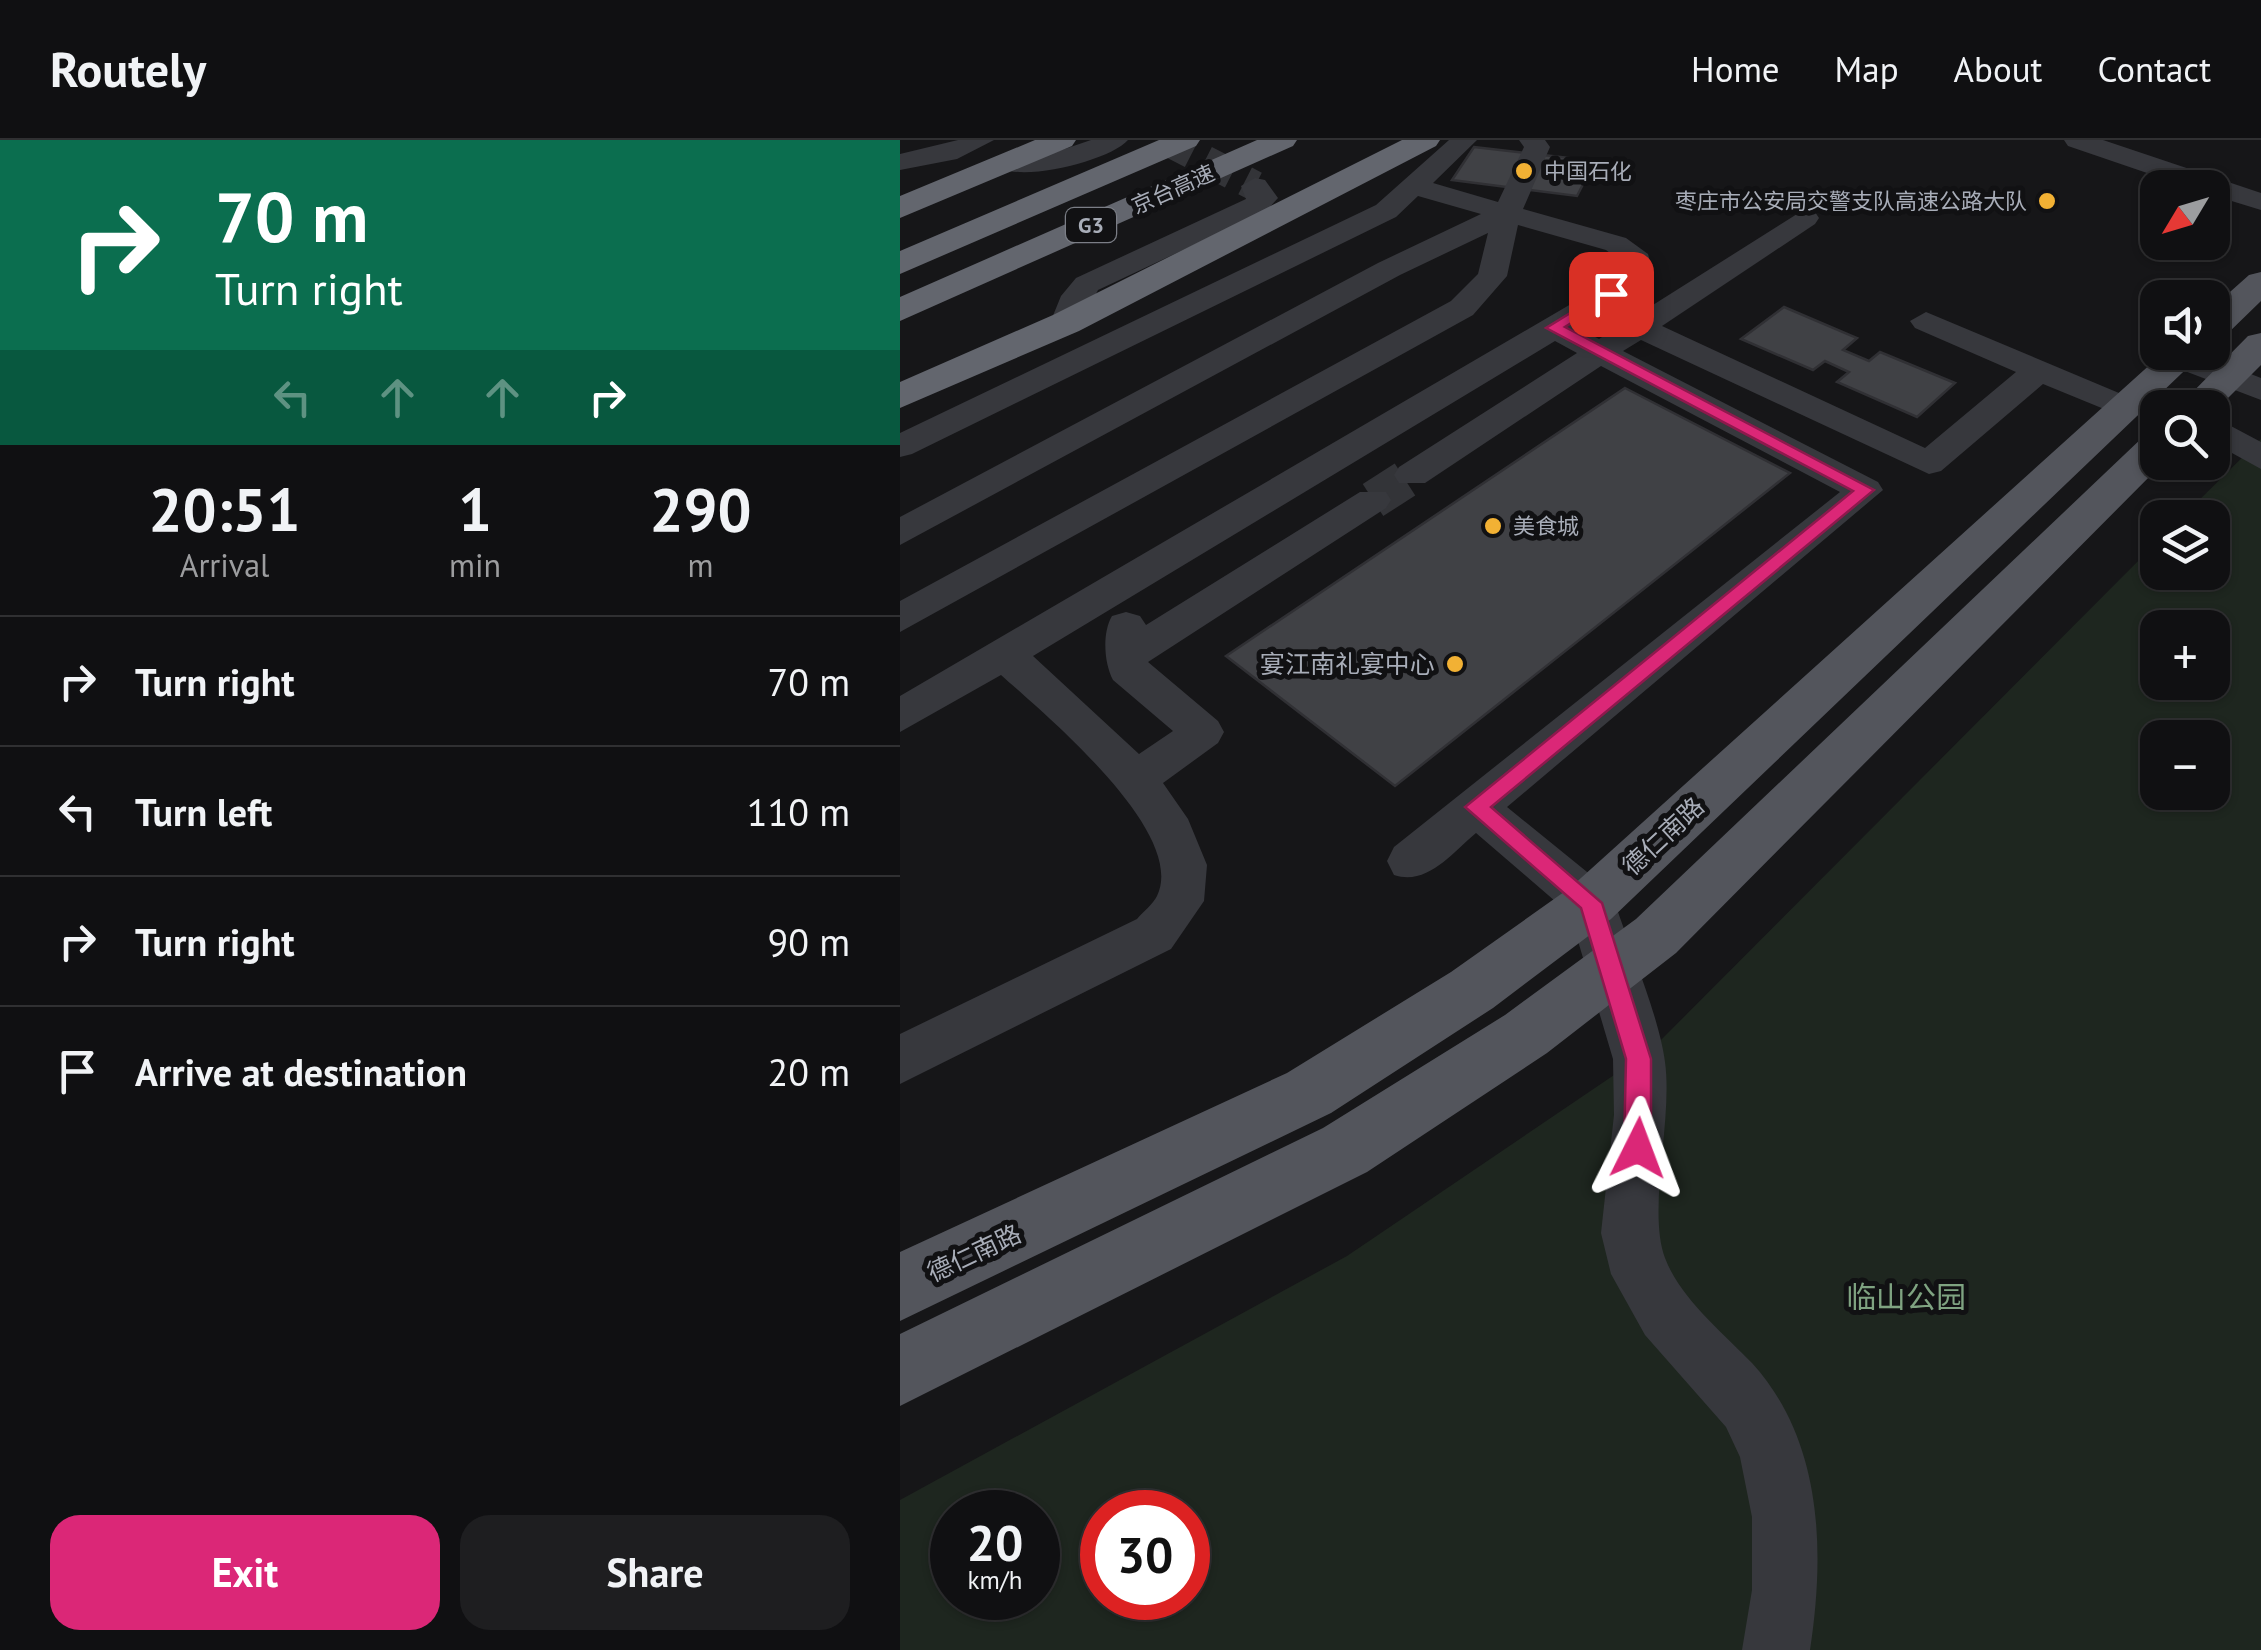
<!DOCTYPE html>
<html lang="en">
<head>
<meta charset="utf-8">
<style>
  :root { --surface:#101012; --page:#1e1e20; --text:#f1f3f6; --muted:#9c9d9f; --line:#303032; --accent:#db2777 }
  body { margin:0; font-family:"PT Sans","Noto Sans SC",sans-serif; background:var(--page); color:var(--text); height:100vh; display:flex; flex-direction:column; font-size:38px; white-space:nowrap }
  * { box-sizing:border-box; margin:0 }
  p { font-size:32px; color:var(--muted) }
  .icon { flex:none; width:55px; height:55px; fill:none; stroke:currentColor; stroke-width:2; stroke-linecap:round; stroke-linejoin:round }
  .map { position:relative; flex:1; overflow:hidden }
  .sheet { display:flex; flex-direction:column; background:var(--surface); width:900px }
  .sheet>* { flex:none }
  .top-card { background:#0b6e4f; color:#fff; overflow:hidden }
  .needle { width:65px; rotate:232deg }
  .fabs { position:absolute; left:1240px; top:30px; display:grid; gap:20px }
  .fabs a { display:grid; place-items:center; width:90px; height:90px; border-radius:20px; background:var(--surface); box-shadow:0 2px 8px #0004,0 0 0 2px var(--line); font-size:50px }
  .speed { position:absolute; left:30px; top:1350px; display:flex; gap:20px; font-size:50px; font-weight:700; text-align:center }
  .speed>* { display:grid; place-content:center; width:130px; height:130px; border-radius:50%; background:var(--surface); box-shadow:0 2px 8px #0004,0 0 0 2px var(--line); line-height:1 }
  .speed small { font-size:25px; font-weight:400 }
  .speed .limit { border:15px solid #d22; background:#fff; color:#111 }
  .pin { position:absolute; display:grid; place-items:center; width:85px; height:85px; color:#fff; margin:-42px; border-radius:20px; box-shadow:0 5px 15px #0006 }
  .me { position:absolute; width:110px; margin:-55px; rotate:3deg; stroke-linejoin:round; filter:drop-shadow(0 0 8px #0008) }
  .turn { display:flex; align-items:center; gap:35px; height:210px; padding:0 50px; font-size:45px }
  .turn .icon { width:130px; height:130px; stroke-width:2.5 }
  .turn b { display:block; font-size:70px; line-height:85px }
  .lanes { display:flex; align-items:center; height:95px; padding:0 50px; background:#0003; justify-content:center; gap:50px; direction:ltr }
  .lanes .off { opacity:.35 }
  .eta { display:flex; justify-content:space-evenly; align-items:center; height:170px; text-align:center }
  .eta b { font-size:60px; font-weight:700; line-height:70px }
  .cta { display:flex; gap:20px; margin-top:auto; padding:20px 50px }
  .cta a { flex:1; height:115px; border-radius:30px; background:var(--accent); color:#fff; font-size:40px; font-weight:700; line-height:115px; text-align:center }
  .cta a+a { background:var(--page); color:var(--text) }
  ul { padding:0; list-style:none }
  li { display:flex; align-items:center; gap:30px; height:130px; padding:0 50px; border-top:2px solid var(--line) }
  li div { flex:1 }
  li b { display:block; font-size:38px }
  li em { font-style:normal }
  header { display:flex; align-items:center; gap:60px; box-sizing:border-box; height:140px; padding:0 50px; background:var(--surface); border-bottom:2px solid var(--line) }
  header strong { font-size:48px }
  nav { display:flex; gap:55px; margin-inline-start:auto; font-size:35px }
  main { display:flex; flex:1; min-height:0 }
  .map>svg:first-child { display:block }
  .green { fill:#1e261f; fill-rule:evenodd }
  .building { fill:#404145; stroke:#303034; stroke-width:2.5 }
  .lines { fill:none; stroke-linecap:round; stroke-linejoin:round }
  .minor-tunnel-far1 { stroke:#333438; stroke-width:30; stroke-dasharray:30 15; stroke-linecap:butt }
  .minor-tunnel { stroke:#333438; stroke-width:38; stroke-dasharray:38 19; stroke-linecap:butt }
  .minor { fill:#37383d; fill-rule:evenodd }
  .major { fill:#53555c; fill-rule:evenodd }
  .highway { fill:#63666e; fill-rule:evenodd }
  .route { fill:#db2777; stroke:#8e194d; stroke-width:2.5 }
  .poi-dot { fill:#f2b134; stroke:#111113; stroke-width:4 }
  .labels { text-anchor:middle; dominant-baseline:central; stroke-width:10; stroke-linejoin:round; paint-order:stroke }
  .far-poi-label { font-size:22px; fill:#a8adb8; stroke:#111113; text-anchor:start }
  .far-street-label { font-size:22px; fill:#a8adb8; stroke:#111113 }
  .shield { fill:#111113; stroke:#7b7e86; stroke-width:2.5 }
  .shield-label { font-size:22px; font-weight:bold; fill:#a8adb8 }
  .poi-label { font-size:25px; fill:#a8adb8; stroke:#111113; text-anchor:end }
  .street-label { font-size:25px; fill:#a8adb8; stroke:#111113 }
  .near-park-label { font-size:30px; fill:#7fa381; stroke:#111113 }
</style>
</head>
<body>
<header>
<strong>Routely</strong>
<nav><a>Home</a><a>Map</a><a>About</a><a>Contact</a></nav>
</header>
<main>
<section class="sheet">
<div class="top-card">
<div class="turn"><svg class="icon" aria-label="right" viewBox="0 0 24 24"><path d="M7 20v-9h11M14 6l5 5-5 5"/></svg><div><b>70 m</b>Turn right</div></div>
<div class="lanes"><svg class="icon off" aria-label="left" viewBox="0 0 24 24"><path d="M17 20v-9H6M10 6l-5 5 5 5"/></svg><svg class="icon off" aria-label="ahead" viewBox="0 0 24 24"><path d="M12 20V5M6 11l6-6 6 6"/></svg><svg class="icon off" aria-label="ahead" viewBox="0 0 24 24"><path d="M12 20V5M6 11l6-6 6 6"/></svg><svg class="icon" aria-label="right" viewBox="0 0 24 24"><path d="M7 20v-9h11M14 6l5 5-5 5"/></svg></div>
</div>
<div class="eta">
<div><b>20:51</b><p>Arrival</p></div>
<div><b>1</b><p>min</p></div>
<div><b>290</b><p>m</p></div>
</div>
<ul>
<li><svg class="icon" aria-label="right" viewBox="0 0 24 24"><path d="M7 20v-9h11M14 6l5 5-5 5"/></svg><div><b>Turn right</b></div><em>70 m</em></li>
<li><svg class="icon" aria-label="left" viewBox="0 0 24 24"><path d="M17 20v-9H6M10 6l-5 5 5 5"/></svg><div><b>Turn left</b></div><em>110 m</em></li>
<li><svg class="icon" aria-label="right" viewBox="0 0 24 24"><path d="M7 20v-9h11M14 6l5 5-5 5"/></svg><div><b>Turn right</b></div><em>90 m</em></li>
<li><svg class="icon" aria-label="arrive" viewBox="0 0 24 24"><path d="M6 21V4h12l-3 4 3 4H6"/></svg><div><b>Arrive at destination</b></div><em>20 m</em></li>
</ul>
<div class="cta"><a>Exit</a><a>Share</a></div>
</section>
<div class="map">
<svg width="1361" height="1510" viewBox="0 0 1361 1510">
  <rect width="100%" height="100%" fill="#161618"/>
  <!-- green -->
  <path class="green" d="M 1361,299 L 1361,1510 L 0,1510 L 0,1360 L 447,1116 L 751,910 L 1257,402 L 1258,432 L 1312,432 L 1312,378 L 1282,377 ZM 1258,488 L 1312,488 L 1312,542 L 1258,542 ZM 1258,598 L 1312,598 L 1312,652 L 1258,652 ZM 52,1372 L 138,1372 L 138,1458 L 52,1458 ZM 202,1372 L 288,1372 L 288,1458 L 202,1458 Z"/>
  <!-- building -->
  <path class="building" d="M 574,7 L 695,21 L 677,56 L 552,40 Z
    M 884,167 L 957,198 L 943,210 L 969,221 L 980,212 L 1055,243 L 1017,277 L 937,242 L 949,232 L 925,221 L 913,230 L 841,199 Z
    M 725,248 L 890,333 L 495,646 L 326,516 Z"/>
  <g class="lines">
    <!-- minor-tunnel-far1 -->
    <path class="minor-tunnel-far1" d="M 265,0 L 355,46"/>
    <!-- minor-tunnel -->
    <path class="minor-tunnel" d="M 473,360 L 512,335"/>
    <!-- minor -->
    <path class="minor" d="M 58,0 L 94,0 L 57,19 L 0,30 L 0,14 Z
      M 191,0 L 228,0 C 210,21 112,46 92,23 L 105,15 L 147,15 Z
      M 549,0 L 577,0 L 533,43 L 598,62 L 624,7 L 619,0 L 645,0 L 650,7 L 623,69 L 726,98 L 748,114 L 754,137 L 750,143 L 677,187 L 699,199 L 905,69 L 915,72 L 919,78 L 915,84 L 762,186 L 1025,308 L 1116,232 L 1015,188 L 1010,181 L 1026,172 L 1238,261 L 1243,268 L 1238,275 L 1226,278 L 1143,244 L 1041,331 L 1029,334 L 741,200 L 723,211 L 978,342 L 983,350 L 607,667 L 708,749 L 715,763 C 730,809 759,876 765,922 C 773,981 747,1069 765,1118 C 780,1158 823,1193 852,1223 C 923,1301 925,1412 910,1510 L 842,1510 L 852,1450 L 852,1377 L 840,1317 L 826,1287 L 745,1195 L 711,1134 L 701,1093 L 714,975 L 713,919 L 670,774 L 576,693 C 551,714 527,746 494,735 L 487,721 L 494,707 L 940,352 L 701,226 L 525,343 L 499,343 L 494,335 L 499,327 L 677,213 L 655,201 L 133,516 L 239,614 L 273,591 L 213,540 C 204,523 202,493 212,476 L 226,472 L 240,476 L 246,485 L 460,352 L 486,352 L 491,360 L 486,368 L 248,522 L 318,581 L 324,592 L 318,603 L 263,643 L 288,679 L 307,725 L 304,761 L 271,809 L 0,944 L 0,894 L 237,779 C 243,772 253,764 257,756 C 288,692 143,573 101,535 L 0,592 L 0,556 L 724,133 L 723,123 L 706,110 L 618,85 L 607,136 L 573,175 L 0,492 L 0,461 L 551,161 L 578,134 L 588,93 L 500,135 L 0,405 L 0,377 L 478,123 L 581,74 L 518,56 L 496,77 L 12,314 L 0,317 L 0,293 L 476,65 Z
      M 1164,0 L 1203,0 L 1361,53 L 1361,70 L 1312,55 L 1312,48 L 1291,48 L 1168,6 Z
      M 355,38 L 365,40 L 378,58 L 366,71 L 198,150 L 177,190 L 155,190 L 150,183 L 161,156 L 176,138 L 346,59 L 341,46 Z
      M 1268,212 L 1295,212 L 1361,238 L 1361,260 L 1269,225 L 1264,218 Z
      M 1312,276 L 1361,302 L 1361,329 L 1312,302 Z"/>
    <!-- major -->
    <path class="major" d="M 1361,132 L 1361,161 L 1325,196 L 1312,199 L 1312,168 L 1349,135 Z
      M 1361,193 L 1361,225 L 1312,274 L 1312,268 L 1277,268 L 1348,196 Z
      M 1264,212 L 1304,212 L 711,779 L 593,868 L 431,973 L 0,1181 L 0,1112 L 387,933 L 551,832 L 671,747 Z
      M 1258,293 L 1258,322 L 1264,322 L 776,813 L 647,913 L 467,1032 L 0,1266 L 0,1194 L 423,988 L 605,875 L 736,779 L 1244,296 Z"/>
    <!-- highway -->
    <path class="highway" d="M 135,0 L 176,0 L 172,6 L 0,78 L 0,56 Z
      M 259,0 L 300,0 L 296,6 L 0,134 L 0,111 Z
      M 357,0 L 397,0 L 393,6 L 0,181 L 0,157 Z
      M 502,0 L 540,0 L 536,6 L 179,191 L 0,268 L 0,242 L 153,175 Z"/>
  </g>
  <!-- route -->
  <path class="route" d="M 706,151 L 718,154 L 665,187 L 974,350 L 591,667 L 702,763 L 751,919 L 751,1008 L 747,1017 L 738,1021 L 728,1017 L 724,1008 L 726,919 L 681,768 L 565,667 L 953,351 L 646,188 Z"/>
  <!-- markers -->
  <g class="poi-dot">
    <circle cx="624" cy="31" r="10"/>
    <circle cx="1147" cy="61" r="10"/>
    <circle cx="593" cy="386" r="10"/>
    <circle cx="555" cy="524" r="10"/>
  </g>
  <g class="labels">
    <!-- far-poi labels -->
    <g class="far-poi-label">
      <text x="644" y="31">中国石化</text>
      <text x="1127" y="61" text-anchor="end">枣庄市公安局交警支队高速公路大队</text>
      <text x="613" y="386">美食城</text>
    </g>
    <!-- far-street labels -->
    <g class="far-street-label">
      <text transform="translate(273 49) rotate(-24)">京台高速</text>
    </g>
    <!-- shield labels -->
    <rect class="shield" x="166" y="68" width="50" height="34" rx="8"/>
    <g class="shield-label">
      <text x="191" y="85">G3</text>
    </g>
    <!-- poi labels -->
    <g class="poi-label">
      <text x="535" y="524">宴江南礼宴中心</text>
    </g>
    <!-- street labels -->
    <g class="street-label">
      <text transform="translate(763 696) rotate(-43)">德仁南路</text>
      <text transform="translate(74 1113) rotate(-25)">德仁南路</text>
    </g>
    <!-- near-park labels -->
    <g class="near-park-label">
      <text x="1006" y="1156">临山公园</text>
    </g>
  </g>
</svg>
<div class="fabs">
<a><svg class="needle" viewBox="-14 -14 28 28"><path d="M0-13l5 13h-10z" fill="#e53935"/><path d="M0 13l5-13h-10z" fill="#9c9d9f"/></svg></a>
<a><svg class="icon" aria-label="sound" viewBox="0 0 24 24"><path d="M4 9h4l5-4v14l-5-4H4zM17 9q2 3 0 6"/></svg></a>
<a><svg class="icon" aria-label="search" viewBox="0 0 24 24"><circle cx="10" cy="10" r="6"/><path d="M15 15l6 6"/></svg></a>
<a><svg class="icon" aria-label="layers" viewBox="0 0 24 24"><path d="M12 4l9 5-9 5-9-5zM3 14l9 5 9-5"/></svg></a>
<a>+</a>
<a>−</a>
</div>
<div class="speed"><div>20<small>km/h</small></div><div class="limit">30</div></div>
<div class="pin" style="left:711px;top:154px;background:#d93025"><svg class="icon" aria-label="arrive" viewBox="0 0 24 24"><path d="M6 21V4h12l-3 4 3 4H6"/></svg></div>
<svg class="me" style="left:738px;top:1008px" viewBox="-20 -20 40 40"><path d="M0-17L14 15 0 8-14 15z" fill="#db2777" stroke="#fff" stroke-width="4"/></svg>
</div>
</main>
</body>
</html>
